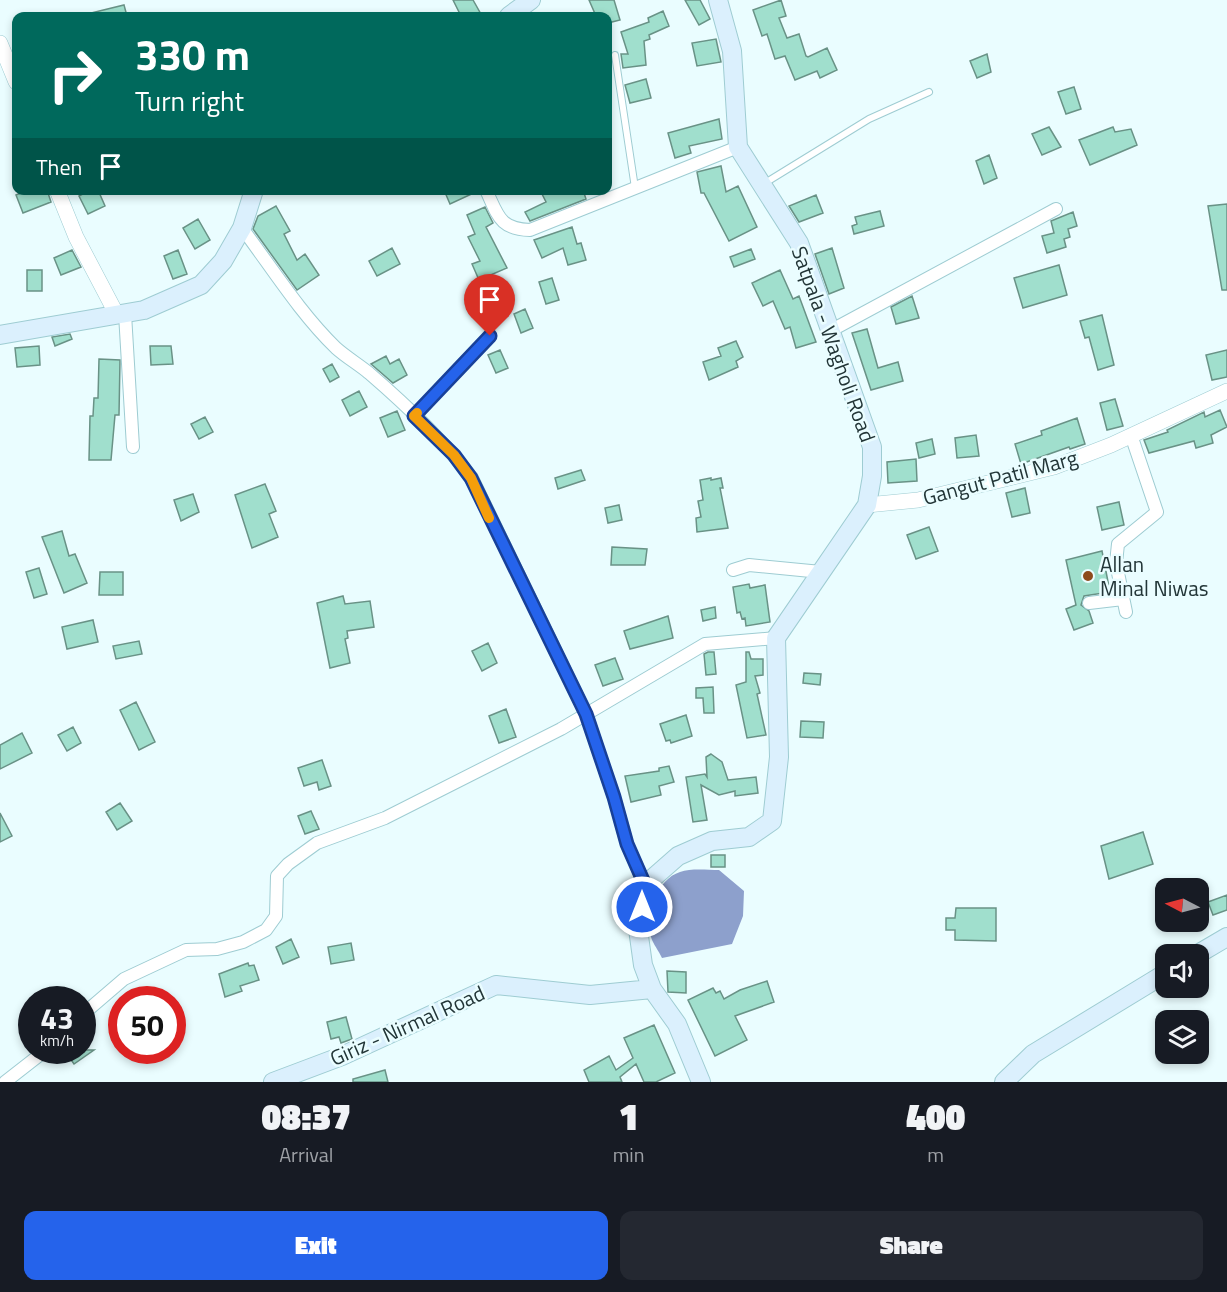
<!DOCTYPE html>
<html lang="en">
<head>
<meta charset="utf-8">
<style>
  :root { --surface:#171b24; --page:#242831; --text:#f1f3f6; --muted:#9ea1a6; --accent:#2563eb }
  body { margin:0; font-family:"Titillium Web",sans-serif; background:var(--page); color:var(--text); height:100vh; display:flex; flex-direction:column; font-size:22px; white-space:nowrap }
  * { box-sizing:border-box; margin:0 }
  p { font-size:20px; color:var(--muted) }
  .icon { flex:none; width:33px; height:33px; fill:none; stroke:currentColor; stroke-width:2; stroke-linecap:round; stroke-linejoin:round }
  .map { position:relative; height:1082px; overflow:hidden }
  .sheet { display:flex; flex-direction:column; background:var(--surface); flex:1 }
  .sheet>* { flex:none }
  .top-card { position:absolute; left:12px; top:12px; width:600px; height:183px; border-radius:12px; box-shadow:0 3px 9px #0003; background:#00695c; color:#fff; overflow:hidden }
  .needle { width:39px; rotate:276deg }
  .tools { position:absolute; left:1155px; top:878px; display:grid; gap:12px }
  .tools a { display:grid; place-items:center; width:54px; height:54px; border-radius:12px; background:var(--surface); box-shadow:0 3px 9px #0003; font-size:30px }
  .speed { position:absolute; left:18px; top:986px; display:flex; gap:12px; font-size:30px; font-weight:700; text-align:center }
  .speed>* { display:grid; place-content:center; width:78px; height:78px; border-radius:50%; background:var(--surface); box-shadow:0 3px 9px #0003; line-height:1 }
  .speed small { font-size:15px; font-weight:400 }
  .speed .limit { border:9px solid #d22; background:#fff; color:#111 }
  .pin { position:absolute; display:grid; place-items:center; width:51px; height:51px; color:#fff; margin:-62px -26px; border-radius:50% 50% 50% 0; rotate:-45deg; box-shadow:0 0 6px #0007 }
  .pin .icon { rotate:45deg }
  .me { position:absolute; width:66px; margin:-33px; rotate:0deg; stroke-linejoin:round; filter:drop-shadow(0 0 4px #0008) }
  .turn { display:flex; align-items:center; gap:21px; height:126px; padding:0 24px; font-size:27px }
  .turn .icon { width:78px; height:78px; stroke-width:2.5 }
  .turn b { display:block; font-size:42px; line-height:51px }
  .then { display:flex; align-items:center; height:57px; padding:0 24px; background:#0003; gap:12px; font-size:22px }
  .eta { display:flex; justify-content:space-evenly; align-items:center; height:102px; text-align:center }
  .eta b { font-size:36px; font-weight:800; line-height:42px }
  .cta { display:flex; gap:12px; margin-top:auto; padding:12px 24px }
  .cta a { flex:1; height:69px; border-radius:12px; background:var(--accent); color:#fff; font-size:24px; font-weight:800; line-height:69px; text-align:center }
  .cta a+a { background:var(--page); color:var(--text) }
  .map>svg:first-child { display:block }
  .water { fill:#8da0cc }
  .building { fill:#a0dfcd; stroke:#699286; stroke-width:1.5 }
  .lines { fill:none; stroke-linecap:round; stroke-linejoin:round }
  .service-casing { stroke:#9eccd2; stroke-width:8 }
  .minor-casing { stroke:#9eccd2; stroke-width:14 }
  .tertiary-casing { stroke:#9eccd2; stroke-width:16 }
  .secondary-casing { stroke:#9eccd2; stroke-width:20 }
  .service { stroke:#fff; stroke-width:6 }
  .minor { stroke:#fff; stroke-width:12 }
  .tertiary { stroke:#fff; stroke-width:15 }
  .secondary { stroke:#dbf0fd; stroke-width:18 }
  .route-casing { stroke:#184099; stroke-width:15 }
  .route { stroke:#2563eb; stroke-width:10 }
  .slow { stroke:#f59e0b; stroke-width:10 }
  .poi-dot { fill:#8e4b1c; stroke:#eafdff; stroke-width:2 }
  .labels { text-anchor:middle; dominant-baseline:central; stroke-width:5; stroke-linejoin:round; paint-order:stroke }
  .street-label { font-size:21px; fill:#223537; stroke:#eafdff }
  .poi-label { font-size:21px; fill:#223537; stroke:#eafdff; text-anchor:start }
</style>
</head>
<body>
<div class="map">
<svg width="1227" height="1082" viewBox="0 0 1227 1082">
  <rect width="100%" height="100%" fill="#eafdff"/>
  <!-- water -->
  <path class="water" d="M 719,870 L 744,891 L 743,916 L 732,944 L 662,958 C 659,951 653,944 651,937 C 645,914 657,879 680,872 C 691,868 707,870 719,870 Z"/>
  <!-- building -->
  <path class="building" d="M 453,0 L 473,0 L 482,16 L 461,16 Z
    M 589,0 L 614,0 L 620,20 L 608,23 L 608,16 L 596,16 Z
    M 685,0 L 700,0 L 710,19 L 699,25 Z
    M 781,0 L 786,16 L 779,18 L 787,38 L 799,34 L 806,56 L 808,57 L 827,48 L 837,70 L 820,78 L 817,71 L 795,80 L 785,56 L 775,59 L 767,34 L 762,36 L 753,10 Z
    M 124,5 L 127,16 L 92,16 L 91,13 Z
    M 663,11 L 669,26 L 649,35 L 650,39 L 644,41 L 646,65 L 623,68 L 621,54 L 628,54 L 621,32 L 649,22 L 648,18 Z
    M 716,39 L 721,62 L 697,66 L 692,43 Z
    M 987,54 L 991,72 L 977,78 L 970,61 Z
    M 646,79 L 651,98 L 630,103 L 625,85 Z
    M 1074,87 L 1081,109 L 1066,114 L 1058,92 Z
    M 719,119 L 722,139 L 689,146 L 691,153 L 675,158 L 668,133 Z
    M 1049,127 L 1061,147 L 1042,155 L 1032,134 Z
    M 1113,127 L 1115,132 L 1131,129 L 1137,145 L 1090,165 L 1079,140 Z
    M 989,155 L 997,178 L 984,184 L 976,161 Z
    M 721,166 L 726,192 L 738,186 L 757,227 L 729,241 L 704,193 L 701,193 L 697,172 Z
    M 28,190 L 47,190 L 51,202 L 23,213 L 16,195 Z
    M 90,190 L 98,190 L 105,206 L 88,214 L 79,196 Z
    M 444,190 L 478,190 L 478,191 L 450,204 Z
    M 540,190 L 583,190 L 586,199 L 530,221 L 525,212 L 546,202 Z
    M 816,195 L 823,213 L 799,222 L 789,206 Z
    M 1227,204 L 1227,290 L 1222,290 L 1208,206 Z
    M 276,206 L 290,231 L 284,234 L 297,260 L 305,254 L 319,275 L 297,290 L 253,229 L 258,216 Z
    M 485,207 L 493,223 L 486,227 L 507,268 L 479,280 L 472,264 L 480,261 L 468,237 L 475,234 L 467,215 Z
    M 880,211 L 884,226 L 854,234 L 852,226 L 857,224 L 855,217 Z
    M 1073,212 L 1077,226 L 1068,229 L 1070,237 L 1064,239 L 1066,247 L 1047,253 L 1042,236 L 1054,233 L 1051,221 Z
    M 198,219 L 210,240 L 195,249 L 183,228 Z
    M 572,227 L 577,244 L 581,243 L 586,260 L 568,265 L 563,248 L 542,258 L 534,240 Z
    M 392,248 L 400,264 L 377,276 L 369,261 Z
    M 832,248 L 844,288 L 829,294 L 815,254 Z
    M 751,249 L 755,259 L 734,267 L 730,257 Z
    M 72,250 L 81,267 L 61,275 L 54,258 Z
    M 178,250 L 187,274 L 173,279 L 164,256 Z
    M 1059,265 L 1067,295 L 1023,308 L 1014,278 Z
    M 27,270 L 42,270 L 42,291 L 27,291 Z
    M 780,270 L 793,299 L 799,296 L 816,342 L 796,348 L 790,327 L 785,329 L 773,301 L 763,306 L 752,283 Z
    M 552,278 L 559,300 L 546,304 L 539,282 Z
    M 912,296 L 919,318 L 896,324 L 891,307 Z
    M 525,309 L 533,328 L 521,333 L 514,314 Z
    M 1102,315 L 1114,365 L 1098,370 L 1089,337 L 1085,338 L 1080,321 Z
    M 867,329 L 878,368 L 898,362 L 903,381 L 871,390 L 852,333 Z
    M 70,334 L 72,339 L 55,346 L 52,337 Z
    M 736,341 L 743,357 L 736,361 L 738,367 L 709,380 L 703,362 L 721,356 L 718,348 Z
    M 39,346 L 40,365 L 17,367 L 15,348 Z
    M 150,346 L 171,346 L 173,364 L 151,365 Z
    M 500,350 L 508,368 L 496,373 L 488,355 Z
    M 1227,350 L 1227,377 L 1212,380 L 1206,355 Z
    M 386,356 L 390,364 L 399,359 L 407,375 L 393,383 L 371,364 Z
    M 99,359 L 120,360 L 119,415 L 115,415 L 111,460 L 89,460 L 90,416 L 93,416 L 94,398 L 98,398 Z
    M 332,364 L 339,377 L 330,382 L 323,369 Z
    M 359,391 L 367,407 L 350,416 L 342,400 Z
    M 1115,399 L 1123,426 L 1107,430 L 1100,403 Z
    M 1220,410 L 1227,427 L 1211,435 L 1213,443 L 1196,448 L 1194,441 L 1149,453 L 1144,440 L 1168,432 L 1167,430 L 1204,412 L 1205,417 Z
    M 397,411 L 405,430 L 388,437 L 380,418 Z
    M 205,417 L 213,432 L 199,439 L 191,424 Z
    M 1077,418 L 1085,444 L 1070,449 L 1069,447 L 1021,464 L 1015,444 L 1042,435 L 1041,431 Z
    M 976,435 L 979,456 L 957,458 L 955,438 Z
    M 932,439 L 935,454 L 919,458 L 916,443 Z
    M 916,459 L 917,481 L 888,483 L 887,462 Z
    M 581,470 L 585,480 L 558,489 L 555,478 Z
    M 711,478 L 711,480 L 721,478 L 723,488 L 720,488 L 728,528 L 697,532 L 696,518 L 701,517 L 698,501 L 703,500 L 700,480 Z
    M 265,484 L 276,511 L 269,514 L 278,537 L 252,548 L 235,495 Z
    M 1025,488 L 1030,513 L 1012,517 L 1006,493 Z
    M 193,494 L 199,512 L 181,521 L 174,500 Z
    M 1119,502 L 1124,525 L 1102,530 L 1097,507 Z
    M 619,505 L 622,520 L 608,523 L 605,508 Z
    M 929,527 L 938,551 L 916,559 L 907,535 Z
    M 62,531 L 69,556 L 75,554 L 87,583 L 64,593 L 42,537 Z
    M 612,547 L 647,549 L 645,565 L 611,565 Z
    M 1102,551 L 1110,592 L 1084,596 L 1081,605 L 1089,611 L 1093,623 L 1074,630 L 1066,609 L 1076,605 L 1066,560 Z
    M 39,568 L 47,594 L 34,598 L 26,572 Z
    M 100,572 L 123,572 L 123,595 L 99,595 Z
    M 749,584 L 750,588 L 765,585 L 770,622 L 746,626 L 745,618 L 742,619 L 740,612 L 737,613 L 733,587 Z
    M 343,596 L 345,604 L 370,601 L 374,627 L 347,631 L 348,638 L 345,639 L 350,663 L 330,668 L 317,603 Z
    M 715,607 L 716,618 L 703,621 L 701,610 Z
    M 668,616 L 673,638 L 630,649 L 624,631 Z
    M 93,620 L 98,642 L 67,649 L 62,627 Z
    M 139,641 L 142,654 L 116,659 L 113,646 Z
    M 488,643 L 497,663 L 482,671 L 472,651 Z
    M 708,652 L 714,652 L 716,674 L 706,675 L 704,654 Z
    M 746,652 L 749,652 L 751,659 L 763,659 L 763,675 L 755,676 L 760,693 L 757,694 L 766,735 L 747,738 L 736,685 L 746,682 Z
    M 615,658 L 623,679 L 603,686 L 595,665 Z
    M 804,673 L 821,674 L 820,685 L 803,683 Z
    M 713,687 L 714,713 L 704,713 L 703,698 L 696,698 L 696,688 Z
    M 136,702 L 155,742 L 139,750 L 120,710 Z
    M 506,709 L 516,737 L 499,743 L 489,716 Z
    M 686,715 L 692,736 L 671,743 L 670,740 L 666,741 L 660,724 Z
    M 801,721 L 824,722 L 823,738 L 800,737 Z
    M 73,727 L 81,743 L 67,751 L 58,735 Z
    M 22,733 L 32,753 L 0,769 L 0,745 Z
    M 711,754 L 722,762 L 728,780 L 756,777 L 758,793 L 735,796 L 735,791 L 719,795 L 701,785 L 707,820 L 693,822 L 686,777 L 705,774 L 707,777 L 706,757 Z
    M 322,760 L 331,786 L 319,790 L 317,782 L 304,786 L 298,768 Z
    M 669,766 L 674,782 L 659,786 L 661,795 L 631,802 L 625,776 L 659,771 L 659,768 Z
    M 120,803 L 132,821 L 117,830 L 106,812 Z
    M 311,811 L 319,829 L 305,834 L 298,816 Z
    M 0,813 L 12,836 L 0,842 Z
    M 1143,832 L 1153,864 L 1109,879 L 1101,846 Z
    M 711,855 L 725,855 L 725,867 L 711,867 Z
    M 1227,895 L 1227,910 L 1213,915 L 1208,902 Z
    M 956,908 L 996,908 L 996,941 L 955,940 L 955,930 L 946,930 L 946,918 L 955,918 Z
    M 291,939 L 299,957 L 283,964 L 276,947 Z
    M 351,943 L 354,960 L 331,964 L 328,947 Z
    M 248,963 L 249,966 L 254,965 L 259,980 L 240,986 L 242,991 L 225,997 L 219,974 Z
    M 667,971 L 686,972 L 686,993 L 668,992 Z
    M 767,981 L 774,1002 L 735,1016 L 747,1040 L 715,1056 L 688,1000 L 713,988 L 716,993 L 720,991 L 724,999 L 740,990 Z
    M 346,1017 L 352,1039 L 341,1043 L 339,1037 L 331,1039 L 327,1022 Z
    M 654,1025 L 675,1073 L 656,1082 L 644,1082 L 636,1064 L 620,1077 L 622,1082 L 589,1082 L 584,1070 L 609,1056 L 616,1070 L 633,1058 L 624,1038 Z
    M 64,1050 L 94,1050 L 74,1064 Z
    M 385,1070 L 388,1082 L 353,1082 L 353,1079 Z"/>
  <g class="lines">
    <!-- service casing -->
    <g class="service-casing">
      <path id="service" d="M 615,55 L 635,188
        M 765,183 L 869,119 L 929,92
        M 415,416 L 490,336"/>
    </g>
    <!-- minor casing -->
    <g class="minor-casing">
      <path id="minor" d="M 486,190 C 498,215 499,229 530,230 L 738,147
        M 242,228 C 272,268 300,313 336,348 C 346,357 358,364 369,373 C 405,404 443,440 472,478 L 586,714 L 614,797 L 627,844 L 645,885
        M 125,314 L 133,447
        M 830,331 L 1056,209
        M 733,570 L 749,565 L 821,572
        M 1089,603 L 1123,599
        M 1126,612 L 1116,563 L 1118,544 L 1157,512 L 1131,435
        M 82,1015 L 124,979 L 186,950 L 217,949 L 243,942 L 266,930 L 276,916 L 277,876 L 288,864 L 317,843 L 385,818 L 561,729 L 705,644 L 776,638
        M 5,1082 L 46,1050"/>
    </g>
    <!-- tertiary casing -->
    <g class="tertiary-casing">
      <path id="tertiary" d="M 0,43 L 16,82
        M 57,190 L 76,237 L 117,315
        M 867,505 L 918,500 L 1054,467 L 1111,445 L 1227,391"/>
    </g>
    <!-- secondary casing -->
    <g class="secondary-casing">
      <path id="secondary" d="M 509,16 L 531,0
        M 0,335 L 144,310 L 201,285 L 223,261 L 242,228 L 254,190
        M 1198,954 L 1227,937
        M 273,1082 L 342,1056 L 496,985 L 590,995 L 652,989
        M 701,1082 L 677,1024 L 652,989 L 643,965 L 638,929 L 645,885 L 678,856 L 712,841 L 749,837 L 772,821 L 779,757 L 776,638 L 867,505 L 872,476 L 872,447 L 799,243 L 738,147 L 732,51 L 718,0
        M 1004,1082 L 1033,1054 L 1166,973"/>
    </g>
    <!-- service -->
    <use href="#service" class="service"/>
    <!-- minor -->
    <use href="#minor" class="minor"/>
    <!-- tertiary -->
    <use href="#tertiary" class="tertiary"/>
    <!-- secondary -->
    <use href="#secondary" class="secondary"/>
  </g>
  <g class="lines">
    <!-- route casing -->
    <g class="route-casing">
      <path id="route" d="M 490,336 L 414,416 L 454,455 L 471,478 L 586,714 L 614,797 L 627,844 L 645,885 L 642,907"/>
    </g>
    <!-- route -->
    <use href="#route" class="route"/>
    <!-- slow -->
    <path class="slow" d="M 417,413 L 414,416 L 454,455 L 471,478 L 489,518"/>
  </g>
  <!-- markers -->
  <circle class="poi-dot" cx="1088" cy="576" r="6"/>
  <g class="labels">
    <!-- street labels -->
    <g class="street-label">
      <text transform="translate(834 344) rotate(70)">Satpala - Wagholi Road</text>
      <text transform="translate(1000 477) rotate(-15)">Gangut Patil Marg</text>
      <text transform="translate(407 1025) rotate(-24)">Giriz - Nirmal Road</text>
    </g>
    <!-- poi labels -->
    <g class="poi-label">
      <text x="1100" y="564">Allan<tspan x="1100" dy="24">Minal Niwas</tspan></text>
    </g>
  </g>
</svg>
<div class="tools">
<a><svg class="needle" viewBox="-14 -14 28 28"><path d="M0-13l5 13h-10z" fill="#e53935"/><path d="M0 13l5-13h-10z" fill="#9ea1a6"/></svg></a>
<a><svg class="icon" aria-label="sound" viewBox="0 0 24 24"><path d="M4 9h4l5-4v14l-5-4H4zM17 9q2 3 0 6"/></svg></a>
<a><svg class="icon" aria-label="layers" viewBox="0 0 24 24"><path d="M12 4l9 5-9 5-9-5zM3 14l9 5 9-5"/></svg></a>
</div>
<div class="speed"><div>43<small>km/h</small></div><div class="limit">50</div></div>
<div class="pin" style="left:490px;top:336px;background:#d93025"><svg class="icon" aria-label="arrive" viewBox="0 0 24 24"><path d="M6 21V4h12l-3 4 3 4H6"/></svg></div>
<svg class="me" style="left:642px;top:907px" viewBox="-20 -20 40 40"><circle r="17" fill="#2563eb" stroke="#fff" stroke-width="3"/><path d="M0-11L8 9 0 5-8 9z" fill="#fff"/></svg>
<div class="top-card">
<div class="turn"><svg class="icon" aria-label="right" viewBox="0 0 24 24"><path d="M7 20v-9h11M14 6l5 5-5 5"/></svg><div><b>330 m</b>Turn right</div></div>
<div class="then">Then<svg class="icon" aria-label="arrive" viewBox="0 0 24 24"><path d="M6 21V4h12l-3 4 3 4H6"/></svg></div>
</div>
</div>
<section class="sheet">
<div class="eta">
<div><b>08:37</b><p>Arrival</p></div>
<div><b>1</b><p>min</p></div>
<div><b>400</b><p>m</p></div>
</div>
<div class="cta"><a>Exit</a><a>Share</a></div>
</section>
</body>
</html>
